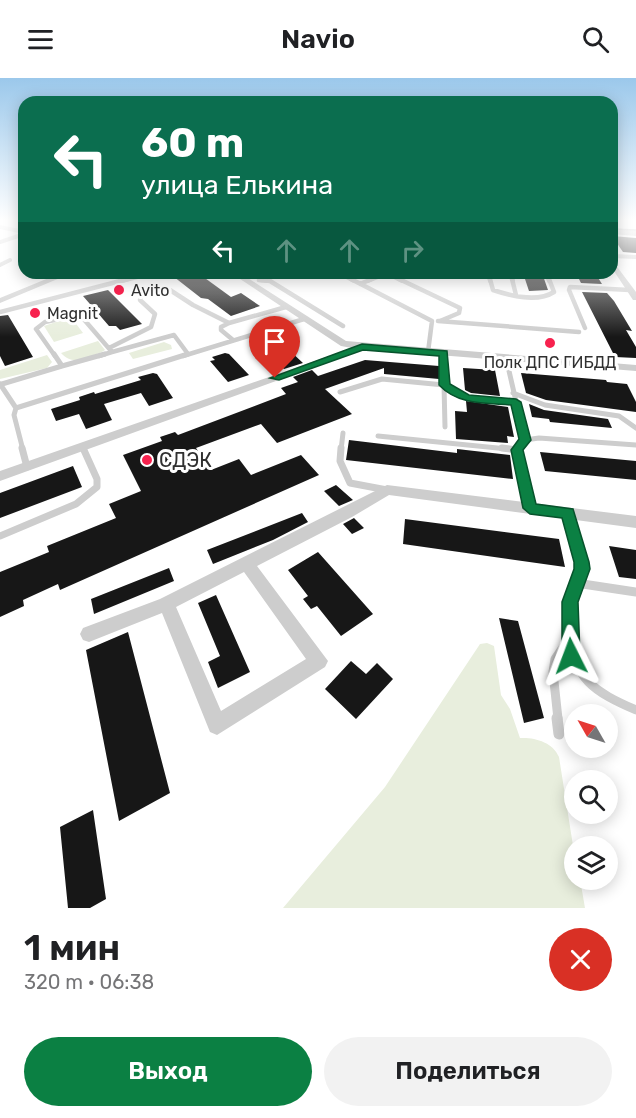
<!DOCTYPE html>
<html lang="ru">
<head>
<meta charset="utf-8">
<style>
  :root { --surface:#fff; --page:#f2f2f2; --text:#202124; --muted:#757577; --accent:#0b8043 }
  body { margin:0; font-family:Rubik,sans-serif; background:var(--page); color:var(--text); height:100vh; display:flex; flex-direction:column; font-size:22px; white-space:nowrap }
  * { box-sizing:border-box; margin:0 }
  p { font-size:20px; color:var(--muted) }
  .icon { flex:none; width:33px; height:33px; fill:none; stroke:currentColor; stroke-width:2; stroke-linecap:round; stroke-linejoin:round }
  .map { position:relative; height:830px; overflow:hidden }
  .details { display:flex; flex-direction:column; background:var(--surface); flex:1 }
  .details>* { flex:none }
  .banner { position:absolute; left:18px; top:18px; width:600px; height:183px; border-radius:18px; box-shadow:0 3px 15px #0003; background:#0b6e4f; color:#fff; overflow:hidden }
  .needle { width:39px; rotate:309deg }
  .fabs { position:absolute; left:564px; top:626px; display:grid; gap:12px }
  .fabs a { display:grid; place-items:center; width:54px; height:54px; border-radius:50%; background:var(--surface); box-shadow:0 3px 15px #0003; font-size:30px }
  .pin { position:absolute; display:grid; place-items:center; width:51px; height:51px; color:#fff; margin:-62px -26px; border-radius:50% 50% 50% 0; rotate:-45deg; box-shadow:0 0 6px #0007 }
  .pin .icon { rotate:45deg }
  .me { position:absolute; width:66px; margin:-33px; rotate:357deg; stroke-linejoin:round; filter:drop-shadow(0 0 4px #0008) }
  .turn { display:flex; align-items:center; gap:21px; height:126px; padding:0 24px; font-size:27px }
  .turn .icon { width:78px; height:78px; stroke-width:2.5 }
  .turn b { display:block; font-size:42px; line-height:51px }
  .lanes { display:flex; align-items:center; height:57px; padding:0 24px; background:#0003; justify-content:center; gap:30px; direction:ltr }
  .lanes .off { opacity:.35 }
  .round { display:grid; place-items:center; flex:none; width:63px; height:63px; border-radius:32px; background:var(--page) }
  .headline { display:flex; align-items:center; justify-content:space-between; height:102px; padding:0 24px }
  h1 { font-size:36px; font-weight:600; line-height:45px }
  .button { display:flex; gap:12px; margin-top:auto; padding:12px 24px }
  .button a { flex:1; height:69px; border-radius:36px; background:var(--accent); color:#fff; font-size:24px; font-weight:600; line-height:69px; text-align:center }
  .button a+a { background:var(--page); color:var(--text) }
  header { display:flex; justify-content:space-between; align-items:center; height:78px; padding:0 24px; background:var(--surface); font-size:27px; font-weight:600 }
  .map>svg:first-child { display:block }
  .green { fill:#e8eedd }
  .building { fill:#171717 }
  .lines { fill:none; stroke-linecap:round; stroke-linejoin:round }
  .lane-far5 { stroke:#cdcdcd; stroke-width:4 }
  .lane-far4 { stroke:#cdcdcd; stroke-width:4.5 }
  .lane-far3 { stroke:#cdcdcd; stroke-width:5 }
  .lane-far2 { stroke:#cdcdcd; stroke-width:7 }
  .lane-far1 { stroke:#cdcdcd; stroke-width:9 }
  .lane { stroke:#cdcdcd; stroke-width:11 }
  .street { fill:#cdcdcd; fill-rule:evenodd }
  .secondary { fill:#bababa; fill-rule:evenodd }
  .tram { stroke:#858585; stroke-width:1.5 }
  .route { fill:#0b8043; stroke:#07532c; stroke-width:1.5 }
  .poi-dot { fill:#f7224e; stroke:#fff; stroke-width:2 }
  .labels { text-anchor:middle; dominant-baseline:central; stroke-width:6; stroke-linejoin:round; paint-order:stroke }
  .far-poi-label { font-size:16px; fill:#303030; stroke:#fff; text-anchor:start }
  .poi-label { font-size:20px; fill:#303030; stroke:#fff; text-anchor:start }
</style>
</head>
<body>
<header><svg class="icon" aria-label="menu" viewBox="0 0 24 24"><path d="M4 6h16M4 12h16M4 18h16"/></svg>Navio<svg class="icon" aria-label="search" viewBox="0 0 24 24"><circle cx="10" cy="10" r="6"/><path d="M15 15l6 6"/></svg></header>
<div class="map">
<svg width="636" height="830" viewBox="0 0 636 830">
  <rect width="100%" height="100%" fill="#fff"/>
  <!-- green -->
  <path class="green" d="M 71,239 L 83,255 L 54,264 L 44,248 Z
    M 98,263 L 105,272 L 102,274 C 88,279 73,289 61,275 Z
    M 164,264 L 171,267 L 172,271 L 133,281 L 129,275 Z
    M 47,277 L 52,284 L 47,290 L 0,301 L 0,292 Z
    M 487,565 L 494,568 L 501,617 L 510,631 L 520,660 C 534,659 553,664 559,679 L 574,774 L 574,801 L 580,801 L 585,830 L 283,830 L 385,709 L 480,566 Z"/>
  <!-- building -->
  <path class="building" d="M 612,158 L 636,160 L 636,175 L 623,174 Z
    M 169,195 L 198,195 L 231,219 L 241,215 L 260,228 L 231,238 L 208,221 L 201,220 Z
    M 523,195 L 542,195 L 548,212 L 529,213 Z
    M 576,195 L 595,195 L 602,206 L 581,205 Z
    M 108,212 L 142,246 L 120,252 L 116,248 L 109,248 L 83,218 Z
    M 582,214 L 607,215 L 614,223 L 632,253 L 626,252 L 636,269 L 636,280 L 615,279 Z
    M 8,237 L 33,279 L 5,288 L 0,278 L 0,238 Z
    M 272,259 L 276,260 L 303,285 L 284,291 L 255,264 Z
    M 225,275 L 229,276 L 249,297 L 228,304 L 210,283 L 215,282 L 212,279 Z
    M 365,282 L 439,288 L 439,301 L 384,296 L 384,290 L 325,311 L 352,336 L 277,365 L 261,346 L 196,370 L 211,392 L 239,381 L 251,397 L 301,377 L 319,397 L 60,512 L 58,506 L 23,522 L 24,528 L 0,539 L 0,494 L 49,474 L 47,468 L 116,440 L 109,426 L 141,413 L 123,377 L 162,363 L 160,359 L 175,354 L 178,357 L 286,316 L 281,310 L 298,304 L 293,299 L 312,292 L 318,298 Z
    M 463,290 L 495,292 L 500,318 L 471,315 L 465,312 Z
    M 153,295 L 157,296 L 173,320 L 149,328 L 141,315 L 104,326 L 112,342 L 86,351 L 79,336 L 56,343 L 51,331 L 80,322 L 79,319 L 94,314 L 95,316 L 141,302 L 138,299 Z
    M 521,295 L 606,302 L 607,304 L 627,306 L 636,324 L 636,334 L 546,322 L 526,315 Z
    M 466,323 L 508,329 L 514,359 L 507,358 L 508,365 L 456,361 L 455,333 L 467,334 Z
    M 529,326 L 544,332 L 608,341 L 612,350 L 550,344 L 549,341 L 532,339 Z
    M 349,362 L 457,375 L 457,371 L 510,377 L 513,401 L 346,382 Z
    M 540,374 L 636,383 L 636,402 L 545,393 Z
    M 73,388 L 82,409 L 0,440 L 0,415 Z
    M 336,407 L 353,422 L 339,428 L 324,413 Z
    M 302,435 L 308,444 L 273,462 L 213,486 L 207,472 Z
    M 354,440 L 364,450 L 352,456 L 343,446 Z
    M 405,441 L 559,461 L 565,489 L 403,466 Z
    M 609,468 L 636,472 L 636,501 L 619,499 Z
    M 318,474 L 373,536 L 341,558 L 317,528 L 311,531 L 303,521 L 308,518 L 288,492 Z
    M 169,490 L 174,503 L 94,536 L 91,521 Z
    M 216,517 L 250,594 L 218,610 L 208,584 L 220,578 L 198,525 Z
    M 499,540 L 518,543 L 544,640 L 524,645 Z
    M 128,554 L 170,715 L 119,743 L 86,572 Z
    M 351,583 L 366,596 L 377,585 L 393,601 L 356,641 L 325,611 Z
    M 93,732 L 106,821 L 90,830 L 68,830 L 60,749 Z"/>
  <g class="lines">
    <!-- lane-far5 -->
    <path class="lane-far5" d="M 0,149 L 24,154
      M 0,164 L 24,156
      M 612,178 L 636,179
      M 0,187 L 10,182
      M 339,195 L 354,203
      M 488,195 L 490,203
      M 511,195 L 513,203
      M 546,195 L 549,203
      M 388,196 L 402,203
      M 259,202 L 268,203
      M 122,203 L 153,195
      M 368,203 L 388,195"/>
    <!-- lane-far4 -->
    <path class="lane-far4" d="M 351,201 L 432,243 L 428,274
      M 399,201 L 460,230 L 459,235 L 440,243
      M 490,201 L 493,212 C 511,218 537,225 554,214 L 549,201
      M 512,201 L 516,217
      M 259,202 L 270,203 L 343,248
      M 360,206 L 372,201
      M 0,234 L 128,201
      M 438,243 L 579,254
      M 229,245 L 221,249 L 221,252 L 233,262
      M 585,250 L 569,212 L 570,209 L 630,212
      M 109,270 L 151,249 L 155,236 L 140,222 L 141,218 L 159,211 L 170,212 L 193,227 L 229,245 L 286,229
      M 112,274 L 174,257 L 188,276
      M 444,275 L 444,278
      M 55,278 L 36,251 L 45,244 L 77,237 L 81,238 L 112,274 L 99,278
      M 183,278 L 304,241"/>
    <!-- lane-far3 -->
    <path class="lane-far3" d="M 54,276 L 62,288 L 105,276
      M 506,280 L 525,362 L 517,372
      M 0,306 L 16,330
      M 2,306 L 62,288
      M 444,307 L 470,320 L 516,325
      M 444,307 L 445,349
      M 340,314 L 382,301 L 444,307 L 444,276
      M 513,315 L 545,327 L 619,338 L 636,350
      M 378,358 L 517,372
      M 525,362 L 539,360 L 636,367
      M 82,369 L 83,372
      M 23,372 L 14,337 L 16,330 L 188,276
      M 341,372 L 343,355"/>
    <!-- lane-far2 -->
    <path class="lane-far2" d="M 22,370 L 27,389
      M 341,370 L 340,383 L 350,405 L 387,412
      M 502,370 L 517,372
      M 518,370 L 530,430
      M 568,435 L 582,484 L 581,491
      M 0,458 L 76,426 L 97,409 L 97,401 L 83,370"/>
    <!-- lane-far1 -->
    <path class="lane-far1" d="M 581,490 C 579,499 574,507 572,516 C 569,528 570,541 570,553 C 572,601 595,614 636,632
      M 576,505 L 636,514
      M 558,641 L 553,594 L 555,581 L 570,559"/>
    <!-- lane -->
    <path class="lane" d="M 557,640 L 559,656"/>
    <!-- street -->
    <path class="street" d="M 612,182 L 636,214 L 636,222 L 633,222 L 612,190 Z
      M 61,195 L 72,195 L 0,225 L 0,220 Z
      M 231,195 L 240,195 L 346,263 L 636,287 L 636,293 L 364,271 L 0,403 L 0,393 L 352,270 L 341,268 Z
      M 387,407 L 636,438 L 636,450 L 389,417 L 352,439 L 257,488 L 328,583 L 325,589 L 217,657 L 210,654 L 162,535 L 89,564 L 83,562 L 80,556 L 83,550 L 160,521 ZM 244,494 L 306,581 L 221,633 L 176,529 Z"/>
    <!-- secondary -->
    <path class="secondary" d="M 612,150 L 636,152 L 636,158 L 612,156 Z"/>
    <!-- tram -->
    <path class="tram" d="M 612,151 L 636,152"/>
  </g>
  <!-- sky -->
  <linearGradient id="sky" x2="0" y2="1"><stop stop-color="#9bc8eb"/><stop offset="0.55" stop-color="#fff"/><stop offset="1" stop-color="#fff" stop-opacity="0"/></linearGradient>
  <rect width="636" height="259" fill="url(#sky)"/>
  <!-- route -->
  <path class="route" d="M 362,266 L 447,273 L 450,306 L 469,317 L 516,321 L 521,324 L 531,362 L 523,372 L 536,426 L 573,431 L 589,484 L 590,491 L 578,524 L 580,578 L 578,584 L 571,586 L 565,584 L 562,578 L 562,524 L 574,491 L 574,484 L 562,440 L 530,436 L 523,430 L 511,372 L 519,361 L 511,327 C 485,325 458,327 439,307 L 439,278 L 363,272 L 279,302 L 270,300 Z"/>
  <!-- markers -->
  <g class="poi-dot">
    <circle cx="119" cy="212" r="6"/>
    <circle cx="35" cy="235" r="6"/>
    <circle cx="550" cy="265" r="6"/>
    <circle cx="147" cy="382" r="6"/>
  </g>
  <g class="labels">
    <!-- far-poi labels -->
    <g class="far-poi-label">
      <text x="131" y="212">Avito</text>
      <text x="47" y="235">Magnit</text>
      <text x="550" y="284" text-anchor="middle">Полк ДПС ГИБДД</text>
    </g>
    <!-- poi labels -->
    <g class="poi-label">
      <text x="159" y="382">СДЭК</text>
    </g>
  </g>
</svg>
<div class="fabs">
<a><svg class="needle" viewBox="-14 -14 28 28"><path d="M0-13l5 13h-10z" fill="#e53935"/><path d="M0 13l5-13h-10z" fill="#757577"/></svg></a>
<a><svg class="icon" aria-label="search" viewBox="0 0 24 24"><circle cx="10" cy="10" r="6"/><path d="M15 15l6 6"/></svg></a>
<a><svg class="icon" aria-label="layers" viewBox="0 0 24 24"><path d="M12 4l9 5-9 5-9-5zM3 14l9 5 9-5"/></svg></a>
</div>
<div class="pin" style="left:275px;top:300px;background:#d93025"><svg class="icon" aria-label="arrive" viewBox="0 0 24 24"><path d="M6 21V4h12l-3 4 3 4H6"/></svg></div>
<svg class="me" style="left:571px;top:578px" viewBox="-20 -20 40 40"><path d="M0-17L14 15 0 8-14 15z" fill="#0b8043" stroke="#fff" stroke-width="4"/></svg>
<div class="banner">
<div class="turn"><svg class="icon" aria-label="left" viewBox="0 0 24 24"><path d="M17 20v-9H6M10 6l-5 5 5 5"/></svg><div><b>60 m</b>улица Елькина</div></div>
<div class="lanes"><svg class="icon" aria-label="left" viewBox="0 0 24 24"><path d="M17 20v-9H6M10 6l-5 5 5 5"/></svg><svg class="icon off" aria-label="ahead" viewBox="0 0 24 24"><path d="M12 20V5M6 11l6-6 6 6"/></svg><svg class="icon off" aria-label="ahead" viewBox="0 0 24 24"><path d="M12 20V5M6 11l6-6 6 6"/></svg><svg class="icon off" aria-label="right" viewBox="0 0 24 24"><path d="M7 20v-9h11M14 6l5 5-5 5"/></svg></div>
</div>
</div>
<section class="details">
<div class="headline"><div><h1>1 мин</h1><p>320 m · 06:38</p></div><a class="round" style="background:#d93025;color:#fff"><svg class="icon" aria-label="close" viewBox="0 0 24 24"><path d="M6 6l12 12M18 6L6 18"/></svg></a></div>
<div class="button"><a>Выход</a><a>Поделиться</a></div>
</section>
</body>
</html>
